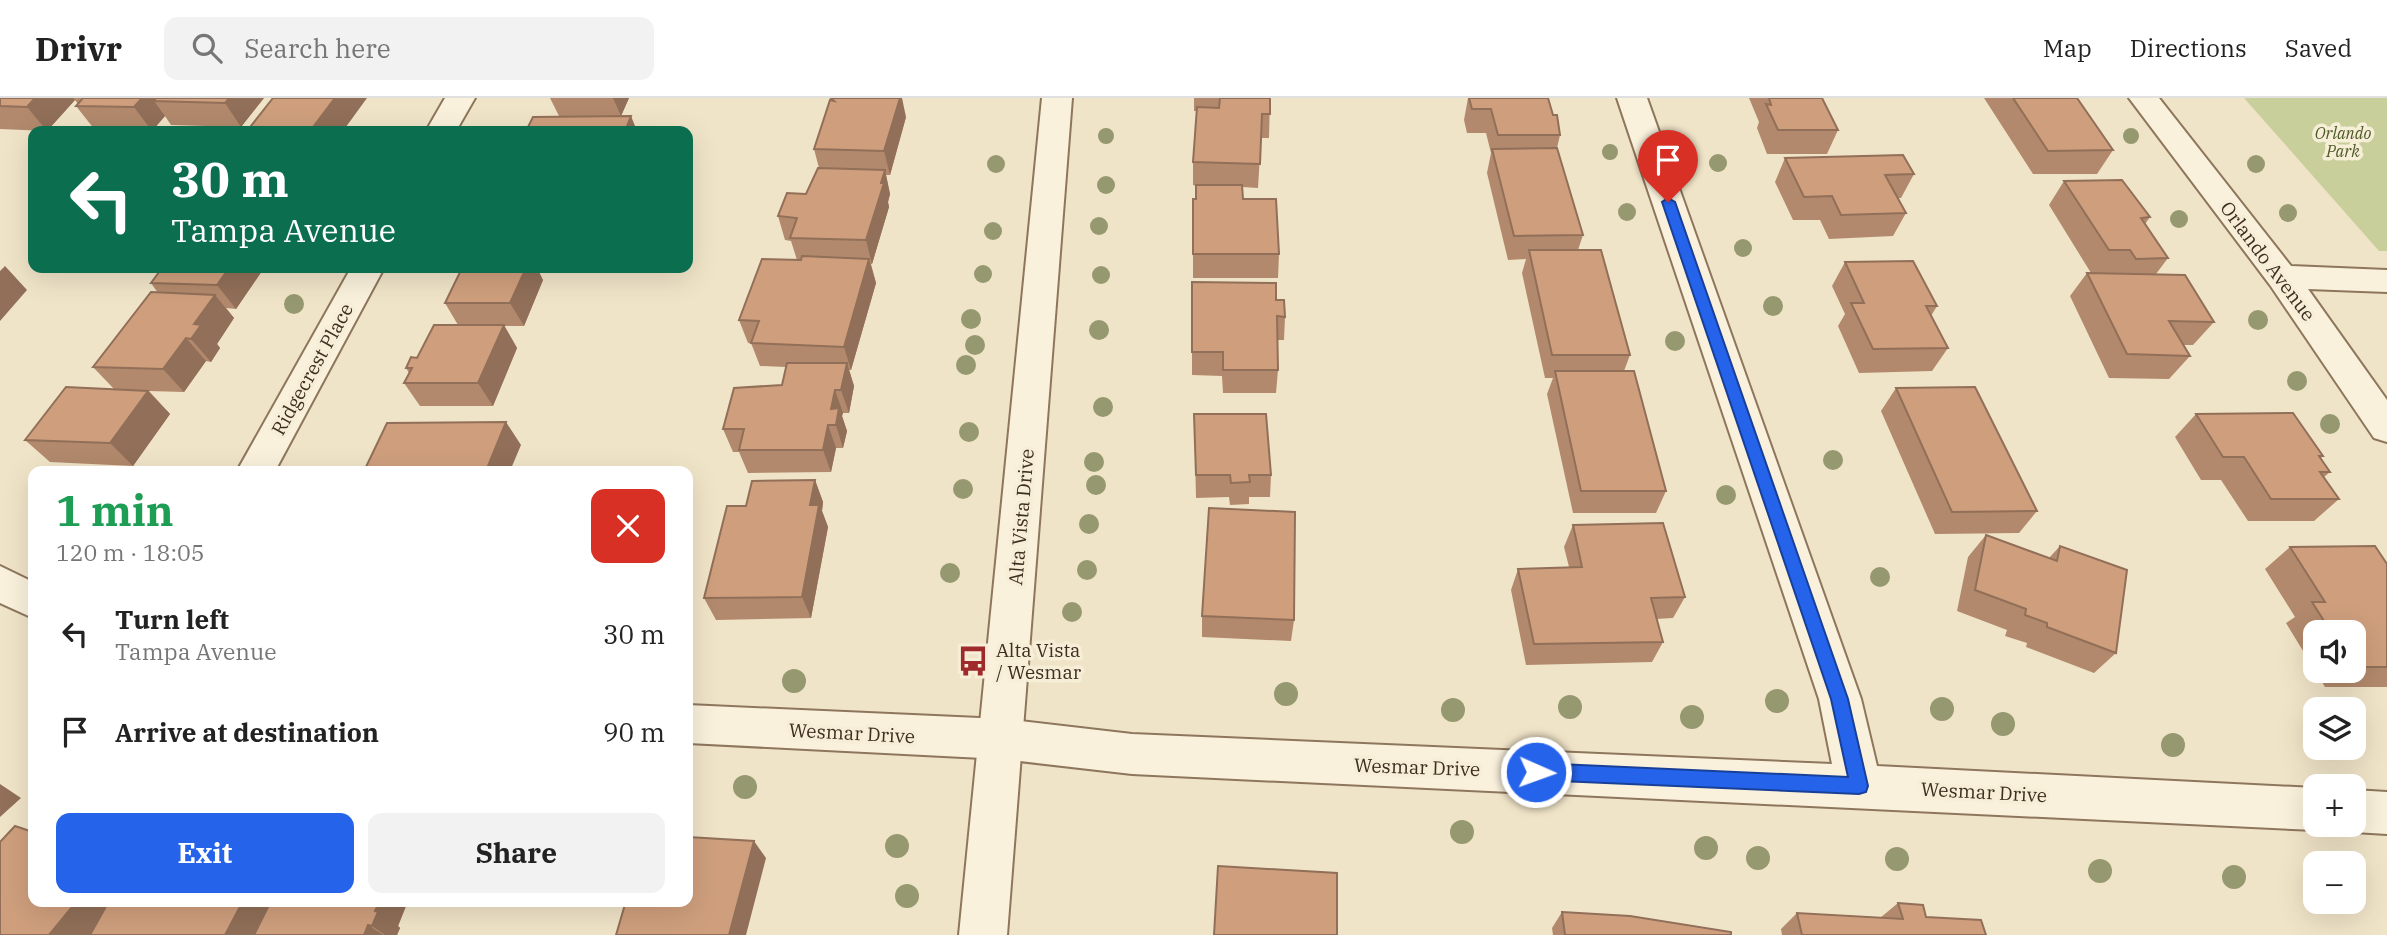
<!DOCTYPE html>
<html lang="en">
<head>
<meta charset="utf-8">
<style>
  :root { --surface:#fff; --page:#f2f2f2; --text:#222; --muted:#767676; --line:#e0e0e0; --accent:#2563eb }
  body { margin:0; font-family:"IBM Plex Serif",serif; background:var(--page); color:var(--text); height:100vh; display:flex; flex-direction:column; font-size:26px; white-space:nowrap }
  * { box-sizing:border-box; margin:0 }
  p { font-size:23px; color:var(--muted) }
  .icon { flex:none; width:38px; height:38px; fill:none; stroke:currentColor; stroke-width:2; stroke-linecap:round; stroke-linejoin:round }
  .map { position:relative; flex:1; overflow:hidden }
  .sheet { position:absolute; left:28px; top:368px; width:665px; height:441px; display:flex; flex-direction:column; background:var(--surface); border-radius:14px; box-shadow:0 7px 28px #0002 }
  .sheet>* { flex:none }
  .hud { position:absolute; left:28px; top:28px; width:665px; height:147px; border-radius:14px; box-shadow:0 7px 28px #0002; background:#0b6e4f; color:#fff; overflow:hidden }
  .buttons { position:absolute; left:2303px; top:522px; display:grid; gap:14px }
  .buttons a { display:grid; place-items:center; width:63px; height:63px; border-radius:14px; background:var(--surface); box-shadow:0 7px 28px #0002; font-size:35px }
  .pin { position:absolute; display:grid; place-items:center; width:60px; height:60px; color:#fff; margin:-72px -30px; border-radius:50% 50% 50% 0; rotate:-45deg; box-shadow:0 0 7px #0007 }
  .pin .icon { rotate:45deg }
  .me { position:absolute; width:77px; margin:-38px; rotate:92deg; stroke-linejoin:round; filter:drop-shadow(0 0 5px #0008) }
  .turn { display:flex; align-items:center; gap:24px; height:147px; padding:0 28px; font-size:32px }
  .turn .icon { width:91px; height:91px; stroke-width:2.5 }
  .turn b { display:block; font-size:49px; line-height:60px }
  .round { display:grid; place-items:center; flex:none; width:74px; height:74px; border-radius:14px; background:var(--page) }
  .head { display:flex; align-items:center; justify-content:space-between; height:119px; padding:0 28px }
  h1 { font-size:42px; font-weight:800; line-height:52px; color:#1e9e55 }
  .button { display:flex; gap:14px; margin-top:auto; padding:14px 28px }
  .button a { flex:1; height:80px; border-radius:14px; background:var(--accent); color:#fff; font-size:28px; font-weight:800; line-height:80px; text-align:center }
  .button a+a { background:var(--page); color:var(--text) }
  ul { padding:0; list-style:none }
  li { display:flex; align-items:center; gap:21px; height:98px; padding:0 28px }
  li div { flex:1 }
  li b { display:block; font-size:26px }
  li em { font-style:normal }
  header { display:flex; align-items:center; gap:42px; box-sizing:border-box; height:98px; padding:0 35px; background:var(--surface); border-bottom:2px solid var(--line) }
  header strong { font-size:33px }
  nav { display:flex; gap:38px; margin-inline-start:auto; font-size:24px }
  .search { width:490px; height:63px; background:var(--page); display:flex; align-items:center; gap:18px; box-sizing:border-box; padding:0 24px; border-radius:14px; color:var(--muted); font-size:26px }
  .map>svg:first-child { display:block }
  .green { fill:#c9cf9b }
  .lines { fill:none; stroke-linecap:round; stroke-linejoin:round }
  .minor-casing { stroke:#8d765c; stroke-width:4 }
  .tertiary-casing { stroke:#8d765c; stroke-width:4 }
  .minor { fill:#faf1dc; fill-rule:evenodd }
  .tertiary { fill:#faf1dc; fill-rule:evenodd }
  .tree { fill:#96986f }
  .wall { fill:#b2896c; fill-rule:evenodd }
  .shaded-wall { fill:#916f58 }
  .building { fill:#cf9f7d; stroke:#916f58; stroke-width:2 }
  .route { fill:#2563eb; stroke:#184099; stroke-width:2 }
  .labels { text-anchor:middle; dominant-baseline:central; stroke-width:7; stroke-linejoin:round; paint-order:stroke }
  .far-park-label { font-size:16px; font-style:italic; fill:#4d5a26; stroke:#f7eed8 }
  .street-label { font-size:19px; fill:#3d2e20; stroke:#f7eed8 }
  .poi-label { font-size:19px; fill:#3d2e20; stroke:#f7eed8; text-anchor:start }
</style>
</head>
<body>
<header>
<strong>Drivr</strong>
<div class="search"><svg class="icon" aria-label="search" viewBox="0 0 24 24"><circle cx="10" cy="10" r="6"/><path d="M15 15l6 6"/></svg>Search here</div>
<nav><a>Map</a><a>Directions</a><a>Saved</a></nav>
</header>
<div class="map">
<svg width="2387" height="837" viewBox="0 0 2387 837">
  <rect width="100%" height="100%" fill="#f0e4c8"/>
  <!-- green -->
  <path class="green" d="M 2244,0 L 2387,0 L 2387,153 L 2379,153 Z"/>
  <g class="lines">
    <!-- minor casing -->
    <g class="minor-casing">
      <path id="minor" d="M 445,0 L 475,0 L 456,33 L 426,33 Z
        M 1617,0 L 1647,0 L 1861,601 L 1877,668 L 2315,690 L 2315,726 L 2330,726 L 2315,732 L 1132,676 L 1002,661 L 688,645 L 688,607 L 1002,621 L 1132,636 L 1832,666 L 1819,601 Z
        M 2129,0 L 2159,0 L 2291,168 L 2387,172 L 2387,194 L 2308,191 L 2387,302 L 2387,344 L 2374,340 L 2270,187 Z
        M 351,170 L 384,170 L 275,373 L 237,373 Z
        M 0,468 L 33,484 L 33,520 L 0,505 Z
        M 2354,692 L 2387,694 L 2387,736 L 2354,734 L 2338,728 L 2354,726 Z"/>
    </g>
    <!-- tertiary casing -->
    <g class="tertiary-casing">
      <path id="tertiary" d="M 1042,0 L 1072,0 L 1007,837 L 959,837 Z"/>
    </g>
    <!-- minor -->
    <use href="#minor" class="minor"/>
    <!-- tertiary -->
    <use href="#tertiary" class="tertiary"/>
  </g>
  <!-- trees -->
  <g class="tree">
    <circle cx="1106" cy="38" r="8"/>
    <circle cx="2131" cy="38" r="8"/>
    <circle cx="1610" cy="54" r="8"/>
    <circle cx="1718" cy="65" r="9"/>
    <circle cx="996" cy="66" r="9"/>
    <circle cx="2256" cy="66" r="9"/>
    <circle cx="1106" cy="87" r="9"/>
    <circle cx="1627" cy="114" r="9"/>
    <circle cx="2288" cy="115" r="9"/>
    <circle cx="2179" cy="121" r="9"/>
    <circle cx="1099" cy="128" r="9"/>
    <circle cx="993" cy="133" r="9"/>
    <circle cx="1743" cy="150" r="9"/>
    <circle cx="983" cy="176" r="9"/>
    <circle cx="1101" cy="177" r="9"/>
    <circle cx="294" cy="206" r="10"/>
    <circle cx="1773" cy="208" r="10"/>
    <circle cx="971" cy="221" r="10"/>
    <circle cx="2258" cy="222" r="10"/>
    <circle cx="1099" cy="232" r="10"/>
    <circle cx="1675" cy="243" r="10"/>
    <circle cx="975" cy="247" r="10"/>
    <circle cx="966" cy="267" r="10"/>
    <circle cx="2297" cy="283" r="10"/>
    <circle cx="1103" cy="309" r="10"/>
    <circle cx="2330" cy="326" r="10"/>
    <circle cx="969" cy="334" r="10"/>
    <circle cx="1833" cy="362" r="10"/>
    <circle cx="1094" cy="364" r="10"/>
    <circle cx="1096" cy="387" r="10"/>
    <circle cx="963" cy="391" r="10"/>
    <circle cx="1726" cy="397" r="10"/>
    <circle cx="1089" cy="426" r="10"/>
    <circle cx="1087" cy="472" r="10"/>
    <circle cx="950" cy="475" r="10"/>
    <circle cx="1880" cy="479" r="10"/>
    <circle cx="1072" cy="514" r="10"/>
    <circle cx="794" cy="583" r="12"/>
    <circle cx="1286" cy="596" r="12"/>
    <circle cx="1777" cy="603" r="12"/>
    <circle cx="1570" cy="609" r="12"/>
    <circle cx="1942" cy="611" r="12"/>
    <circle cx="1453" cy="612" r="12"/>
    <circle cx="1692" cy="619" r="12"/>
    <circle cx="2003" cy="626" r="12"/>
    <circle cx="2173" cy="647" r="12"/>
    <circle cx="745" cy="689" r="12"/>
    <circle cx="1462" cy="734" r="12"/>
    <circle cx="897" cy="748" r="12"/>
    <circle cx="1706" cy="750" r="12"/>
    <circle cx="1758" cy="760" r="12"/>
    <circle cx="1897" cy="761" r="12"/>
    <circle cx="2100" cy="773" r="12"/>
    <circle cx="2234" cy="779" r="12"/>
    <circle cx="907" cy="798" r="12"/>
  </g>
  <!-- wall -->
  <path class="wall" d="M 0,0 L 264,0 L 241,29 L 171,27 L 165,18 L 152,33 L 95,32 L 76,8 L 78,6 L 75,2 L 47,33 L 0,31 Z
    M 550,0 L 629,0 L 621,18 L 559,18 Z
    M 831,0 L 906,19 L 890,77 L 886,77 L 890,96 L 888,104 L 889,109 L 872,166 L 871,166 L 876,185 L 851,272 L 849,272 L 854,288 L 849,315 L 843,315 L 842,318 L 847,333 L 843,350 L 836,350 L 831,374 L 748,375 L 739,354 L 733,354 L 723,331 L 782,287 L 786,269 L 760,268 L 751,245 L 748,245 L 739,222 L 797,162 L 791,143 L 785,142 L 778,118 L 806,96 L 819,70 L 814,51 L 832,3 Z
    M 1194,0 L 1270,0 L 1269,40 L 1261,40 L 1258,90 L 1242,89 L 1243,101 L 1279,156 L 1278,180 L 1193,180 L 1193,101 L 1196,101 L 1196,88 L 1193,87 L 1193,64 L 1197,13 L 1194,13 Z
    M 1468,0 L 1548,0 L 1553,17 L 1560,37 L 1557,50 L 1583,137 L 1578,152 L 1630,257 L 1624,273 L 1666,393 L 1656,415 L 1573,415 L 1547,296 L 1553,280 L 1545,280 L 1522,175 L 1526,161 L 1508,162 L 1487,75 L 1491,55 L 1486,35 L 1467,35 L 1464,22 Z
    M 1749,0 L 1822,0 L 1838,32 L 1827,56 L 1767,56 L 1757,30 L 1759,24 Z
    M 1984,0 L 2077,0 L 2113,52 L 2097,76 L 2033,76 Z
    M 1785,60 L 1914,76 L 1901,100 L 1898,100 L 1906,115 L 1893,138 L 1829,141 L 1820,122 L 1793,122 L 1775,84 Z
    M 2064,83 L 2150,119 L 2145,126 L 2168,160 L 2156,176 L 2214,224 L 2193,247 L 2183,247 L 2190,258 L 2169,281 L 2109,280 L 2070,198 L 2087,175 L 2091,175 L 2049,107 Z
    M 1845,164 L 1937,208 L 1931,218 L 1948,250 L 1932,273 L 1859,275 L 1838,228 L 1845,216 L 1832,188 Z
    M 264,170 L 236,211 L 226,210 L 234,220 L 217,246 L 220,250 L 211,264 L 206,263 L 184,294 L 149,293 L 170,316 L 133,368 L 50,364 L 25,342 L 114,291 L 93,269 L 158,195 L 151,185 Z
    M 462,170 L 537,170 L 543,182 L 524,228 L 504,228 L 517,250 L 493,308 L 420,308 L 404,285 L 409,275 L 406,270 L 417,260 L 458,227 L 445,205 Z
    M 1192,184 L 1276,202 L 1285,219 L 1284,242 L 1277,242 L 1278,272 L 1276,295 L 1223,295 L 1222,278 L 1192,277 Z
    M 1896,290 L 2037,413 L 2019,435 L 1935,436 L 1881,313 Z
    M 1194,316 L 1271,377 L 1270,399 L 1249,399 L 1249,406 L 1230,407 L 1229,399 L 1196,400 Z
    M 2196,316 L 2323,358 L 2320,361 L 2330,374 L 2324,379 L 2339,401 L 2314,423 L 2248,423 L 2221,382 L 2201,382 L 2175,339 Z
    M 815,382 L 823,404 L 822,413 L 828,429 L 811,520 L 716,522 L 704,500 L 746,408 Z
    M 1573,427 L 1685,499 L 1673,520 L 1656,521 L 1663,544 L 1652,564 L 1526,567 L 1511,492 L 1518,471 L 1569,469 L 1564,449 Z
    M 1986,437 L 2049,460 L 2060,448 L 2116,555 L 2094,575 L 2026,549 L 2027,545 L 2005,538 L 2007,532 L 1957,513 L 1968,459 Z
    M 2290,449 L 2387,466 L 2387,589 L 2325,589 L 2286,525 L 2295,519 L 2265,471 ZM 2315,534 L 2354,534 L 2354,572 L 2315,572 Z
    M 1202,518 L 1294,522 L 1291,543 L 1202,539 Z
    M 33,803 L 408,803 L 398,828 L 400,830 L 397,837 L 0,837 Z
    M 1898,805 L 1926,819 L 1986,837 L 1782,837 L 1781,831 L 1797,815 L 1880,820 Z
    M 1562,814 L 1731,837 L 1553,837 L 1552,830 Z"/>
  <!-- shaded-wall -->
  <path class="shaded-wall" d="M 35,0 L 73,0 L 75,2 L 47,33 L 27,9 Z
    M 142,0 L 180,0 L 154,3 L 165,18 L 152,33 L 134,9 Z
    M 229,0 L 264,0 L 241,29 L 225,5 Z
    M 335,0 L 367,0 L 343,33 L 310,33 Z
    M 613,0 L 629,0 L 621,18 Z
    M 899,0 L 902,0 L 906,19 L 890,77 L 884,53 Z
    M 631,18 L 637,33 L 625,33 Z
    M 885,72 L 890,96 L 888,104 L 889,109 L 872,166 L 866,142 Z
    M 869,161 L 876,185 L 851,272 L 844,249 Z
    M 5,168 L 27,192 L 0,223 L 0,173 Z
    M 229,170 L 264,170 L 236,211 L 217,187 Z
    M 526,170 L 537,170 L 543,182 L 524,228 L 510,205 Z
    M 215,197 L 234,220 L 217,246 L 220,250 L 211,264 L 191,241 L 194,226 Z
    M 504,227 L 517,250 L 493,308 L 478,285 Z
    M 186,240 L 206,263 L 184,294 L 163,271 Z
    M 847,265 L 854,288 L 849,315 L 841,292 Z
    M 835,292 L 843,315 L 842,318 L 847,333 L 843,350 L 831,311 Z
    M 148,293 L 170,316 L 133,368 L 110,345 Z
    M 506,324 L 521,347 L 510,373 L 486,373 Z
    M 828,327 L 836,350 L 831,374 L 823,352 Z
    M 815,382 L 823,404 L 822,413 L 828,429 L 811,520 L 802,499 L 810,407 Z
    M 0,686 L 21,700 L 0,719 Z
    M 754,743 L 766,760 L 746,837 L 729,837 Z
    M 77,803 L 121,803 L 93,837 L 49,837 Z
    M 243,803 L 277,803 L 260,837 L 225,837 Z
    M 380,803 L 408,803 L 398,828 L 400,830 L 397,837 L 385,837 L 372,828 L 375,813 Z
    M 368,827 L 383,837 L 364,837 Z"/>
  <!-- building -->
  <path class="building" d="M 0,0 L 35,0 L 27,9 L 0,8 Z
    M 83,0 L 142,0 L 134,9 L 76,8 Z
    M 156,0 L 229,0 L 225,5 L 154,3 Z
    M 273,0 L 335,0 L 310,33 L 247,33 Z
    M 831,0 L 900,0 L 884,53 L 814,51 L 830,2 L 834,3 Z
    M 1220,0 L 1270,0 L 1270,16 L 1262,16 L 1260,66 L 1193,64 L 1197,9 L 1219,10 Z
    M 1469,0 L 1548,0 L 1553,17 L 1557,17 L 1560,37 L 1498,37 L 1491,11 L 1472,11 Z
    M 1769,0 L 1822,0 L 1838,32 L 1778,32 L 1766,6 L 1771,7 Z
    M 2013,0 L 2077,0 L 2113,52 L 2048,53 Z
    M 631,18 L 625,33 L 526,33 L 533,19 Z
    M 1557,50 L 1583,137 L 1514,138 L 1492,51 Z
    M 1903,57 L 1914,76 L 1885,77 L 1906,115 L 1841,117 L 1832,98 L 1804,99 L 1785,60 Z
    M 818,70 L 885,72 L 881,85 L 884,85 L 866,142 L 790,140 L 797,120 L 778,118 L 787,95 L 806,96 Z
    M 2122,82 L 2150,119 L 2141,120 L 2168,160 L 2136,161 L 2130,152 L 2109,152 L 2064,83 Z
    M 1196,87 L 1242,87 L 1243,101 L 1276,101 L 1279,156 L 1193,156 L 1193,101 L 1196,101 Z
    M 1529,152 L 1601,152 L 1630,257 L 1552,257 Z
    M 802,158 L 869,161 L 844,249 L 751,245 L 759,223 L 739,222 L 762,161 L 801,162 Z
    M 1913,163 L 1937,208 L 1926,208 L 1948,250 L 1873,251 L 1851,205 L 1864,205 L 1845,164 Z
    M 162,170 L 229,170 L 217,187 L 151,185 Z
    M 462,170 L 526,170 L 510,205 L 445,205 Z
    M 2087,175 L 2185,177 L 2214,224 L 2169,223 L 2190,258 L 2127,256 Z
    M 1192,184 L 1276,185 L 1276,202 L 1284,202 L 1285,219 L 1277,218 L 1278,272 L 1223,272 L 1223,254 L 1192,254 Z
    M 151,194 L 215,197 L 194,226 L 201,227 L 191,241 L 186,240 L 163,271 L 93,269 Z
    M 434,227 L 504,227 L 478,285 L 404,285 L 412,270 L 406,270 L 411,259 L 417,260 Z
    M 787,265 L 847,265 L 841,292 L 835,292 L 831,311 L 839,310 L 836,327 L 828,327 L 823,352 L 739,352 L 744,331 L 723,331 L 734,290 L 782,287 Z
    M 1555,273 L 1634,273 L 1666,393 L 1581,393 Z
    M 66,289 L 148,293 L 110,345 L 25,342 Z
    M 1975,289 L 2037,413 L 1952,414 L 1896,290 Z
    M 2293,315 L 2323,358 L 2319,358 L 2330,374 L 2320,374 L 2339,401 L 2271,401 L 2244,359 L 2223,359 L 2196,316 Z
    M 1194,316 L 1266,316 L 1271,377 L 1249,377 L 1250,384 L 1231,385 L 1230,377 L 1196,377 Z
    M 506,324 L 486,373 L 364,373 L 387,325 Z
    M 815,382 L 810,407 L 819,407 L 802,499 L 704,500 L 727,408 L 746,408 L 752,383 Z
    M 1209,410 L 1295,414 L 1294,522 L 1202,518 Z
    M 1663,425 L 1685,499 L 1651,500 L 1663,544 L 1534,546 L 1518,471 L 1582,469 L 1573,427 Z
    M 1986,437 L 2057,463 L 2060,448 L 2127,472 L 2116,555 L 2047,529 L 2047,525 L 2025,517 L 2026,511 L 1975,492 Z
    M 2375,448 L 2387,466 L 2387,569 L 2354,569 L 2354,534 L 2331,534 L 2312,504 L 2325,504 L 2290,449 Z
    M 15,728 L 33,734 L 33,803 L 77,803 L 49,837 L 0,837 L 0,744 Z
    M 688,739 L 754,743 L 729,837 L 616,837 L 626,803 L 688,803 Z
    M 1218,768 L 1337,775 L 1337,837 L 1214,837 Z
    M 109,803 L 243,803 L 225,837 L 90,837 Z
    M 271,803 L 380,803 L 375,813 L 378,814 L 372,828 L 368,827 L 364,837 L 254,837 Z
    M 1898,805 L 1923,807 L 1926,819 L 1981,822 L 1986,837 L 1802,837 L 1797,815 L 1903,821 Z
    M 1562,814 L 1630,818 L 1731,834 L 1731,837 L 1565,837 Z"/>
  <!-- route -->
  <path class="route" d="M 1668,100 L 1675,104 L 1848,601 L 1868,688 L 1866,694 L 1859,696 L 1536,682 L 1530,680 L 1527,674 L 1530,668 L 1536,665 L 1848,679 L 1831,601 L 1662,104 Z"/>
  <!-- icons -->
  <defs>
    <g id="bus-bare" transform="scale(2.415)"><path d="M-5-6H5V4H4V6H2V4H-2V6H-4V4H-5ZM-3.5-4V0h7V-4ZM-3.5 1.2v1.5H-2V1.2ZM2 1.2v1.5H3.5V1.2Z" fill="#9e2a2b" stroke="#f7eed8" stroke-width="2.5" paint-order="stroke"/></g>
  </defs>
  <g fill-rule="evenodd">
    <use href="#bus-bare" x="973" y="563"/>
  </g>
  <g class="labels">
    <!-- far-park labels -->
    <g class="far-park-label">
      <text x="2343" y="35">Orlando<tspan x="2343" dy="18">Park</tspan></text>
    </g>
    <!-- street labels -->
    <g class="street-label">
      <text transform="translate(2268 163) rotate(53)">Orlando Avenue</text>
      <text transform="translate(312 271) rotate(-61)">Ridgecrest Place</text>
      <text transform="translate(1021 419) rotate(-85)">Alta Vista Drive</text>
      <text transform="translate(852 635) rotate(3)">Wesmar Drive</text>
      <text transform="translate(1417 669) rotate(2)">Wesmar Drive</text>
      <text transform="translate(1984 694) rotate(3)">Wesmar Drive</text>
    </g>
    <!-- poi labels -->
    <g class="poi-label">
      <text x="996" y="552">Alta Vista<tspan x="996" dy="22">/ Wesmar</tspan></text>
    </g>
  </g>
</svg>
<div class="buttons">
<a><svg class="icon" aria-label="sound" viewBox="0 0 24 24"><path d="M4 9h4l5-4v14l-5-4H4zM17 9q2 3 0 6"/></svg></a>
<a><svg class="icon" aria-label="layers" viewBox="0 0 24 24"><path d="M12 4l9 5-9 5-9-5zM3 14l9 5 9-5"/></svg></a>
<a>+</a>
<a>−</a>
</div>
<div class="pin" style="left:1668px;top:104px;background:#d93025"><svg class="icon" aria-label="arrive" viewBox="0 0 24 24"><path d="M6 21V4h12l-3 4 3 4H6"/></svg></div>
<svg class="me" style="left:1536px;top:674px" viewBox="-20 -20 40 40"><circle r="17" fill="#2563eb" stroke="#fff" stroke-width="3"/><path d="M0-11L8 9 0 5-8 9z" fill="#fff"/></svg>
<div class="hud">
<div class="turn"><svg class="icon" aria-label="left" viewBox="0 0 24 24"><path d="M17 20v-9H6M10 6l-5 5 5 5"/></svg><div><b>30 m</b>Tampa Avenue</div></div>
</div>
<section class="sheet">
<div class="head"><div><h1>1 min</h1><p>120 m · 18:05</p></div><a class="round" style="background:#d93025;color:#fff"><svg class="icon" aria-label="close" viewBox="0 0 24 24"><path d="M6 6l12 12M18 6L6 18"/></svg></a></div>
<ul>
<li><svg class="icon" aria-label="left" viewBox="0 0 24 24"><path d="M17 20v-9H6M10 6l-5 5 5 5"/></svg><div><b>Turn left</b><p>Tampa Avenue</p></div><em>30 m</em></li>
<li><svg class="icon" aria-label="arrive" viewBox="0 0 24 24"><path d="M6 21V4h12l-3 4 3 4H6"/></svg><div><b>Arrive at destination</b></div><em>90 m</em></li>
</ul>
<div class="button"><a>Exit</a><a>Share</a></div>
</section>
</div>
</body>
</html>
